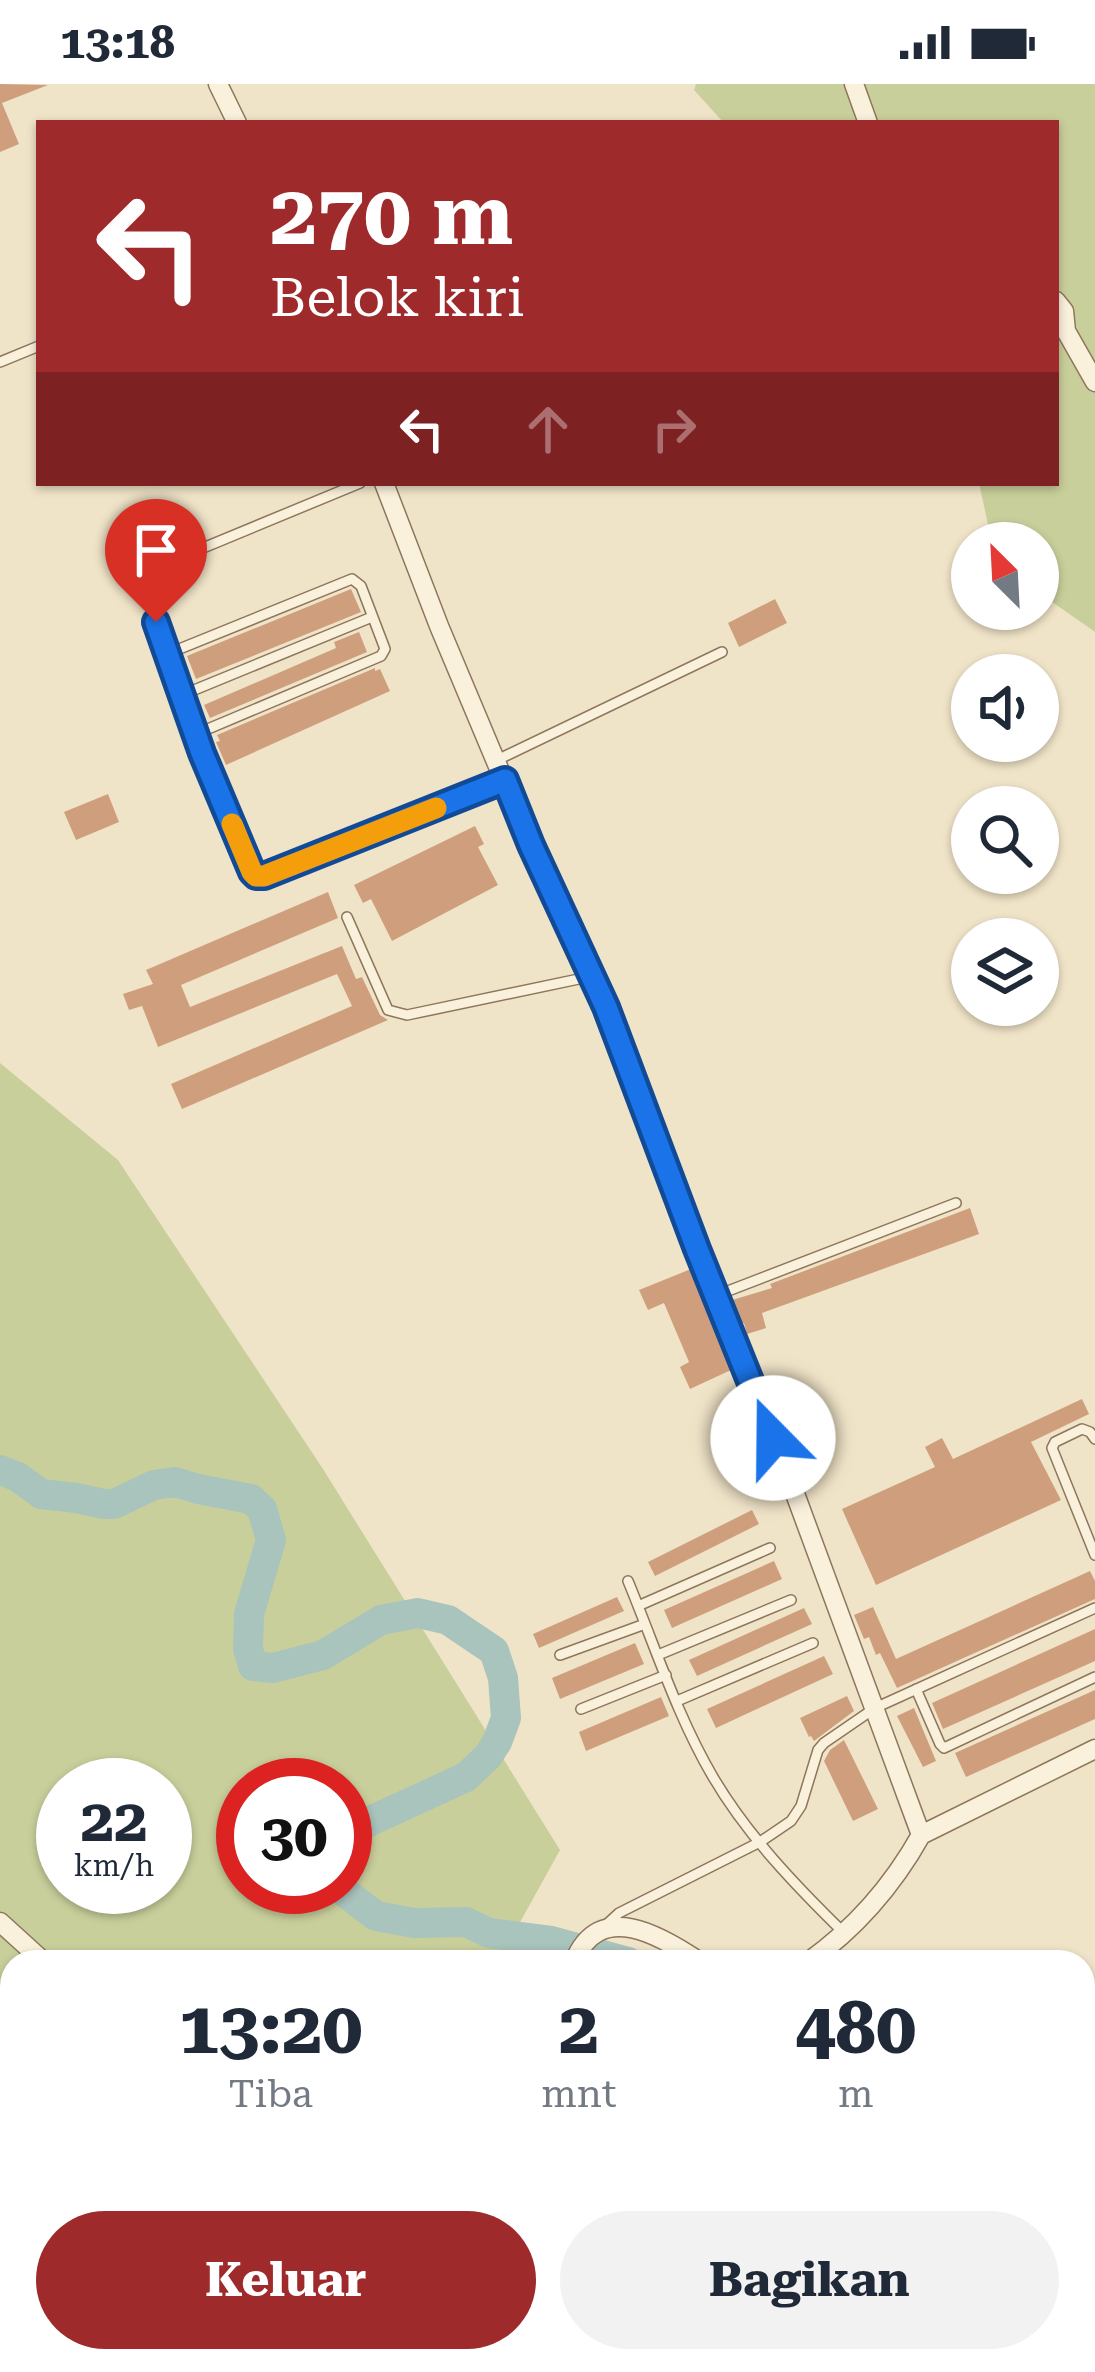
<!DOCTYPE html>
<html lang="id">
<head>
<meta charset="utf-8">
<style>
  :root { --surface:#fff; --page:#f2f2f3; --text:#1f2937; --muted:#747a83; --accent:#9e2a2b }
  body { margin:0; font-family:"Roboto Serif",serif; background:var(--page); color:var(--text); height:100vh; display:flex; flex-direction:column; font-size:45px; white-space:nowrap }
  * { box-sizing:border-box; margin:0 }
  p { font-size:39px; color:var(--muted) }
  .icon { flex:none; width:66px; height:66px; fill:none; stroke:currentColor; stroke-width:2; stroke-linecap:round; stroke-linejoin:round }
  .map { position:relative; flex:1; overflow:hidden }
  .details { position:absolute; left:0px; top:1866px; width:1095px; height:423px; display:flex; flex-direction:column; background:var(--surface); border-radius:36px 36px 0 0; box-shadow:0 3px 9px #0004 }
  .details>* { flex:none }
  .guide { position:absolute; left:36px; top:36px; width:1023px; height:366px; border-radius:0px; box-shadow:0 3px 9px #0004; background:#9e2a2b; color:#fff; overflow:hidden }
  .needle { width:78px; rotate:336deg }
  .fabs { position:absolute; left:951px; top:438px; display:grid; gap:24px }
  .fabs a { display:grid; place-items:center; width:108px; height:108px; border-radius:50%; background:var(--surface); box-shadow:0 3px 9px #0004; font-size:60px }
  .speed { position:absolute; left:36px; top:1674px; display:flex; gap:24px; font-size:60px; font-weight:700; text-align:center }
  .speed>* { display:grid; place-content:center; width:156px; height:156px; border-radius:50%; background:var(--surface); box-shadow:0 3px 9px #0004; line-height:1 }
  .speed small { font-size:30px; font-weight:400 }
  .speed .limit { border:18px solid #d22; background:#fff; color:#111 }
  .pin { position:absolute; display:grid; place-items:center; width:102px; height:102px; color:#fff; margin:-123px -51px; border-radius:50% 50% 50% 0; rotate:-45deg; box-shadow:0 0 12px #0007 }
  .pin .icon { rotate:45deg }
  .me { position:absolute; width:132px; margin:-66px; rotate:338deg; stroke-linejoin:round; filter:drop-shadow(0 0 9px #0008) }
  .turn { display:flex; align-items:center; gap:42px; height:252px; padding:0 36px; font-size:54px }
  .turn .icon { width:156px; height:156px; stroke-width:2.5 }
  .turn b { display:block; font-size:84px; line-height:102px }
  .lanes { display:flex; align-items:center; height:114px; padding:0 36px; background:#0003; justify-content:center; gap:60px; direction:ltr }
  .lanes .off { opacity:.35 }
  .eta { display:flex; justify-content:space-evenly; align-items:center; height:204px; text-align:center }
  .eta b { font-size:72px; font-weight:700; line-height:84px }
  .cta { display:flex; gap:24px; margin-top:auto; padding:24px 36px }
  .cta a { flex:1; height:138px; border-radius:72px; background:var(--accent); color:#fff; font-size:48px; font-weight:700; line-height:138px; text-align:center }
  .cta a+a { background:var(--page); color:var(--text) }
  .status { display:flex; justify-content:space-between; align-items:center; height:84px; padding:0 60px; background:var(--surface); direction:ltr }
  .status svg { height:33px; fill:currentColor }
  .map>svg:first-child { display:block }
  .green { fill:#c9cf9b; fill-rule:evenodd }
  .lines { fill:none; stroke-linecap:round; stroke-linejoin:round }
  .river { stroke:#a9c4bc; stroke-width:30 }
  .building { fill:#cf9f7d }
  .lane-casing { stroke:#8d765c; stroke-width:12 }
  .street-casing { stroke:#8d765c; stroke-width:21 }
  .lane { stroke:#faf1dc; stroke-width:9 }
  .street { stroke:#faf1dc; stroke-width:18 }
  .route-casing { stroke:#114b97; stroke-width:30 }
  .route { stroke:#1a73e8; stroke-width:21 }
  .slow { stroke:#f59e0b; stroke-width:21 }
</style>
</head>
<body>
<div class="status"><b>13:18</b><svg viewBox="0 0 49 12"><path d="M0 12V9h3v3zM5 12V6h3v6zM10 12V3h3v9zM15 12V0h3v12zM26 1h20v11H26zM47 4h2v5h-2z"/></svg></div>
<div class="map">
<svg width="1095" height="2288" viewBox="0 0 1095 2288">
  <rect width="100%" height="100%" fill="#f0e4c8"/>
  <!-- green -->
  <path class="green" d="M 696,0 L 1095,0 L 1095,548 L 1038,508 L 1038,459 L 992,459 L 979,399 L 1056,399 L 1056,39 L 724,39 L 694,6 Z
    M 0,979 L 118,1076 L 323,1385 L 560,1766 L 498,1878 L 12,1878 L 12,2277 L 447,2277 L 450,2288 L 0,2288 ZM 63,1701 L 165,1701 L 165,1803 L 63,1803 ZM 243,1701 L 345,1701 L 345,1803 L 243,1803 Z"/>
  <g class="lines">
    <!-- river -->
    <path class="river" d="M 0,1386 L 18,1393 L 41,1410 L 76,1414 L 104,1420 L 114,1420 L 154,1401 L 175,1398 L 198,1405 L 251,1415 L 262,1425 L 271,1456 L 249,1530 L 248,1565 L 253,1582 L 273,1584 L 323,1571 L 381,1536 L 418,1529 L 448,1536 L 494,1567 L 503,1594 L 506,1634 L 497,1658 L 488,1672 L 466,1693 L 368,1738 L 345,1755
      M 338,1803 L 376,1832 L 414,1839 L 466,1838 L 489,1849 L 551,1857 L 628,1878
      M 1083,2101 L 1095,2109"/>
  </g>
  <!-- building -->
  <path class="building" d="M 0,0 L 48,1 L 2,19 L 19,60 L 0,68 Z
    M 351,505 L 361,528 L 196,595 L 187,572 Z
    M 775,515 L 787,539 L 739,563 L 728,539 Z
    M 359,548 L 367,568 L 210,634 L 204,621 L 336,564 L 334,558 Z
    M 375,584 L 375,587 L 380,585 L 390,607 L 226,681 L 216,658 L 220,657 L 217,651 Z
    M 108,710 L 119,738 L 76,756 L 64,728 Z
    M 475,742 L 484,760 L 478,763 L 498,801 L 392,857 L 371,815 L 363,819 L 354,801 Z
    M 328,808 L 338,834 L 181,901 L 190,923 L 342,862 L 356,895 L 362,893 L 380,931 L 388,936 L 182,1025 L 171,1000 L 352,922 L 337,890 L 158,963 L 142,922 L 129,926 L 123,910 L 153,900 L 146,886 Z
    M 970,1124 L 979,1150 L 762,1229 L 766,1244 L 747,1250 L 744,1239 L 742,1240 L 732,1216 L 772,1204 L 770,1200 Z
    M 691,1185 L 731,1286 L 690,1305 L 680,1283 L 689,1278 L 664,1219 L 648,1226 L 639,1206 Z
    M 1082,1315 L 1089,1330 L 1031,1358 L 1061,1416 L 876,1501 L 842,1425 L 935,1383 L 925,1363 L 942,1354 L 953,1375 Z
    M 752,1426 L 759,1440 L 655,1492 L 648,1478 Z
    M 774,1477 L 782,1495 L 672,1544 L 664,1526 Z
    M 1090,1487 L 1095,1497 L 1095,1515 L 897,1604 L 880,1569 L 876,1571 L 869,1553 L 864,1555 L 854,1531 L 873,1523 L 896,1575 Z
    M 617,1513 L 624,1527 L 539,1564 L 533,1550 Z
    M 804,1524 L 812,1540 L 697,1592 L 689,1576 Z
    M 1095,1545 L 1095,1577 L 943,1645 L 932,1619 Z
    M 635,1559 L 644,1580 L 560,1615 L 552,1594 Z
    M 824,1572 L 833,1590 L 716,1644 L 707,1625 Z
    M 1095,1606 L 1095,1635 L 966,1693 L 955,1669 Z
    M 847,1612 L 854,1627 L 814,1657 L 811,1652 L 809,1653 L 800,1634 Z
    M 661,1613 L 669,1632 L 586,1667 L 579,1648 Z
    M 914,1624 L 936,1677 L 923,1683 L 897,1632 Z
    M 844,1656 L 878,1725 L 853,1737 L 824,1677 L 830,1666 Z"/>
  <g class="lines">
    <!-- lane casing -->
    <g class="lane-casing">
      <path id="lane" d="M 0,278 L 39,262
        M 360,399 L 157,483 L 148,489 L 144,497 L 202,669 L 252,788 L 256,792 L 264,792 L 505,696
        M 167,570 L 352,495 L 361,502 L 385,565 L 381,572 L 196,650
        M 182,611 L 372,533
        M 497,676 L 722,568
        M 347,833 L 388,926 L 407,931 L 593,892
        M 715,1212 L 956,1119
        M 1095,1355 L 1090,1348 L 1082,1345 L 1055,1358 L 1052,1364 L 1095,1471
        M 628,1497 C 655,1562 677,1632 713,1693 C 747,1751 796,1802 844,1849
        M 638,1522 L 770,1464
        M 560,1571 L 645,1540
        M 658,1571 L 791,1516
        M 916,1605 L 940,1660 L 944,1664 L 1095,1593
        M 677,1617 L 813,1559
        M 581,1625 L 666,1591
        M 606,1841 L 619,1829 L 760,1758 L 791,1737 L 801,1722 L 818,1666 L 824,1659 L 875,1624 L 1095,1524
        M 930,1878 L 958,1872 L 973,1878
        M 1083,1941 L 1095,1937"/>
    </g>
    <!-- street casing -->
    <g class="street-casing">
      <path id="street" d="M 218,0 L 237,39
        M 854,0 L 868,39
        M 1056,217 L 1064,227 L 1066,247 L 1095,298
        M 384,399 L 439,542 L 531,761 L 606,923 L 697,1165 L 787,1388 L 921,1751 C 893,1801 856,1844 808,1878
        M 921,1751 L 1095,1665
        M 0,1838 L 44,1878
        M 574,1878 C 599,1815 660,1851 700,1878
        M 512,2277 L 515,2288
        M 752,2277 L 759,2288
        M 831,2277 L 838,2288
        M 597,2288 L 605,2277"/>
    </g>
    <!-- lane -->
    <use href="#lane" class="lane"/>
    <!-- street -->
    <use href="#street" class="street"/>
  </g>
  <g class="lines">
    <!-- route casing -->
    <g class="route-casing">
      <path id="route" d="M 156,538 L 202,669 L 252,788 L 256,792 L 264,792 L 505,696 L 531,761 L 606,923 L 697,1165 L 773,1354"/>
    </g>
    <!-- route -->
    <use href="#route" class="route"/>
    <!-- slow -->
    <path class="slow" d="M 232,740 L 252,788 L 256,792 L 264,792 L 436,724"/>
  </g>
</svg>
<div class="fabs">
<a><svg class="needle" viewBox="-14 -14 28 28"><path d="M0-13l5 13h-10z" fill="#e53935"/><path d="M0 13l5-13h-10z" fill="#747a83"/></svg></a>
<a><svg class="icon" aria-label="sound" viewBox="0 0 24 24"><path d="M4 9h4l5-4v14l-5-4H4zM17 9q2 3 0 6"/></svg></a>
<a><svg class="icon" aria-label="search" viewBox="0 0 24 24"><circle cx="10" cy="10" r="6"/><path d="M15 15l6 6"/></svg></a>
<a><svg class="icon" aria-label="layers" viewBox="0 0 24 24"><path d="M12 4l9 5-9 5-9-5zM3 14l9 5 9-5"/></svg></a>
</div>
<div class="speed"><div>22<small>km/h</small></div><div class="limit">30</div></div>
<div class="pin" style="left:156px;top:538px;background:#d93025"><svg class="icon" aria-label="arrive" viewBox="0 0 24 24"><path d="M6 21V4h12l-3 4 3 4H6"/></svg></div>
<svg class="me" style="left:773px;top:1354px" viewBox="-20 -20 40 40"><circle r="19" fill="#fff"/><path d="M0-13L10 11 0 6-10 11z" fill="#1a73e8"/></svg>
<div class="guide">
<div class="turn"><svg class="icon" aria-label="left" viewBox="0 0 24 24"><path d="M17 20v-9H6M10 6l-5 5 5 5"/></svg><div><b>270 m</b>Belok kiri</div></div>
<div class="lanes"><svg class="icon" aria-label="left" viewBox="0 0 24 24"><path d="M17 20v-9H6M10 6l-5 5 5 5"/></svg><svg class="icon off" aria-label="ahead" viewBox="0 0 24 24"><path d="M12 20V5M6 11l6-6 6 6"/></svg><svg class="icon off" aria-label="right" viewBox="0 0 24 24"><path d="M7 20v-9h11M14 6l5 5-5 5"/></svg></div>
</div>
<section class="details">
<div class="eta">
<div><b>13:20</b><p>Tiba</p></div>
<div><b>2</b><p>mnt</p></div>
<div><b>480</b><p>m</p></div>
</div>
<div class="cta"><a>Keluar</a><a>Bagikan</a></div>
</section>
</div>
</body>
</html>
